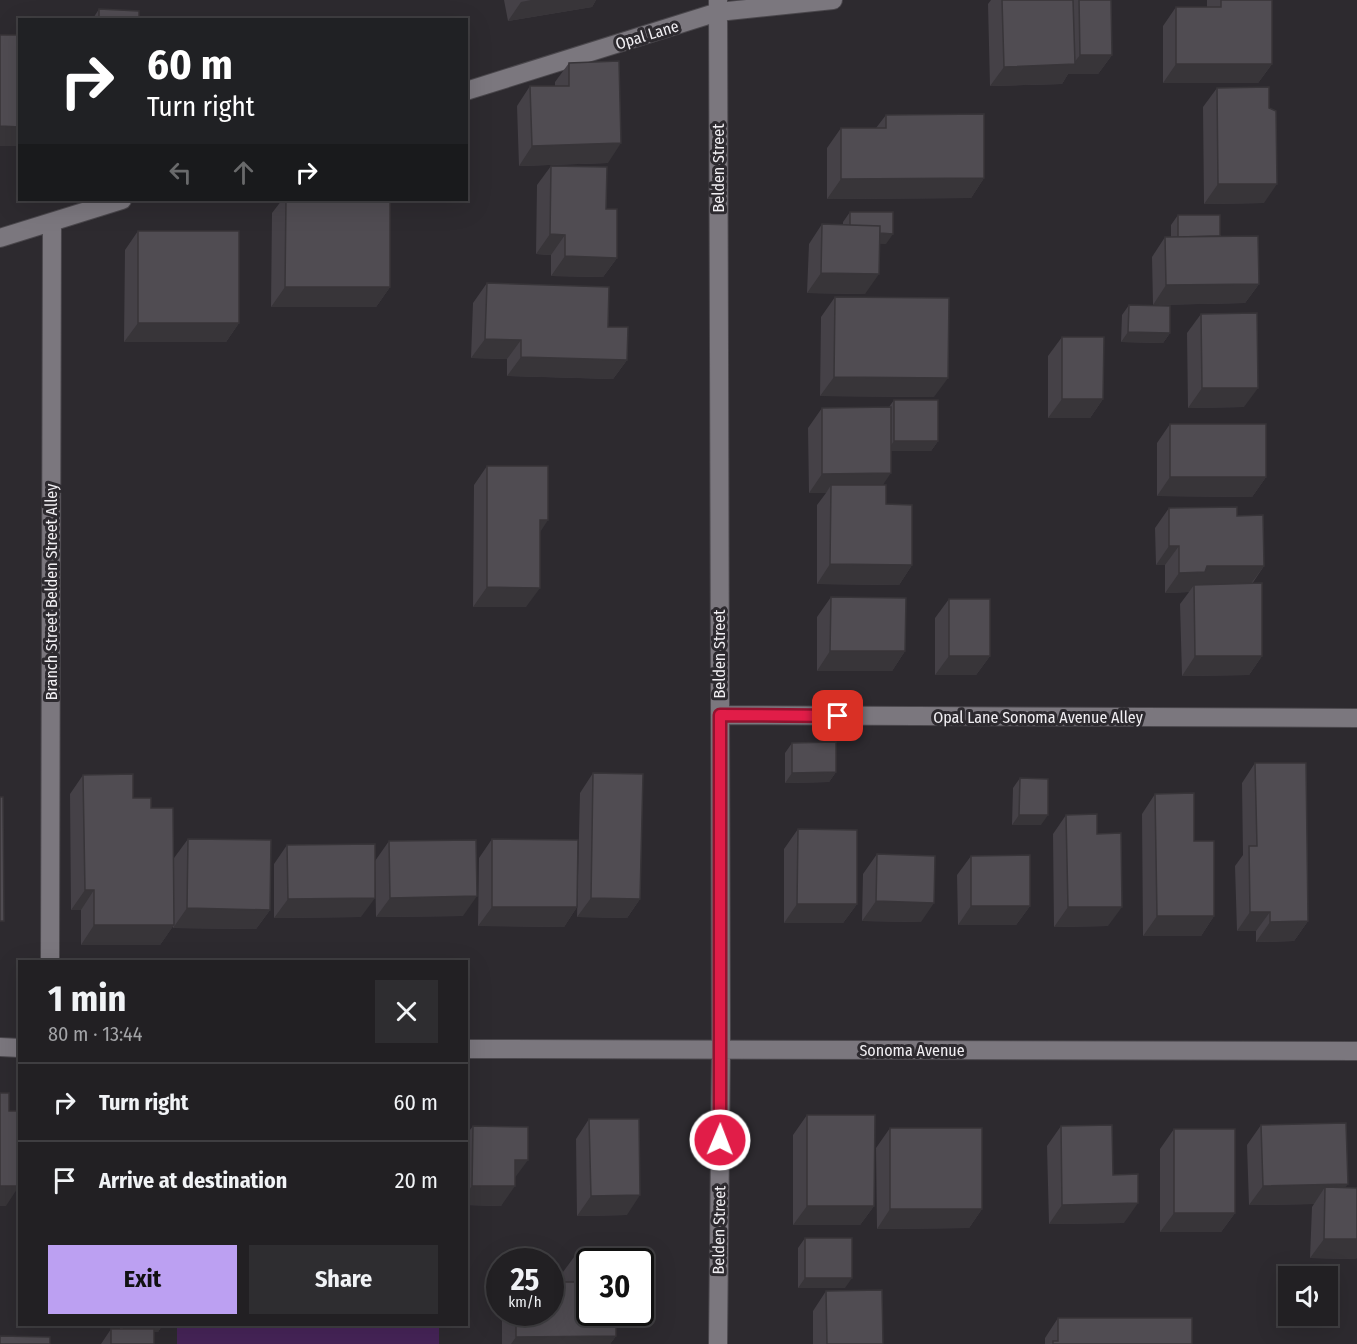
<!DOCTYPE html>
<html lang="en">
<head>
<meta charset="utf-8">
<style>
  :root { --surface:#222023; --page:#2e2d30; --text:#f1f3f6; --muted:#a2a3a6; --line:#3f3e41; --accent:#bca0f2 }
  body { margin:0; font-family:"Fira Sans Condensed",sans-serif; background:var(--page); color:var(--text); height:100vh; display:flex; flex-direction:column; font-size:22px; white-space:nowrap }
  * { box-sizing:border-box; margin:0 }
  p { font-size:20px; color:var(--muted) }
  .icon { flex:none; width:33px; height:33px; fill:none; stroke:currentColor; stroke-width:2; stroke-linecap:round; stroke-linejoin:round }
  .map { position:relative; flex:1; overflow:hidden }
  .details { position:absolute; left:18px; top:960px; width:450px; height:366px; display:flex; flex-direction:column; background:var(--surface); border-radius:0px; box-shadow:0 6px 24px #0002,0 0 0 2px var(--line) }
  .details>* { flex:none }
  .guide { position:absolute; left:18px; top:18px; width:450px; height:183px; border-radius:0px; box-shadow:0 6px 24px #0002,0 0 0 2px var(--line); background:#202124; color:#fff; overflow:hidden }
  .fabs { position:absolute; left:1278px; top:1266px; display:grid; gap:12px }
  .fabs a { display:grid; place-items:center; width:60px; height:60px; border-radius:0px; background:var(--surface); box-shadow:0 6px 24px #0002,0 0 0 2px var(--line); font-size:30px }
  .speed { position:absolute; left:486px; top:1248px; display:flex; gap:12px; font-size:30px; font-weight:700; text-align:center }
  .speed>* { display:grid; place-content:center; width:78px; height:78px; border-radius:50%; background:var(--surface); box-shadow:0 6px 24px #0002,0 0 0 2px var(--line); line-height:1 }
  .speed small { font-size:15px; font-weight:400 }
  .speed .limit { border:3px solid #111; border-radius:9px; background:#fff; color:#111 }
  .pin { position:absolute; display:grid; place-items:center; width:51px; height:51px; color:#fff; margin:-26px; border-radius:12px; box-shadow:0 3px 9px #0006 }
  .me { position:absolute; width:66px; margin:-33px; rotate:1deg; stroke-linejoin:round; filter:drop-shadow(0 0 4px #0008) }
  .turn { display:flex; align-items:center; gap:21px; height:126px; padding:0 30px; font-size:27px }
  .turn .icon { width:78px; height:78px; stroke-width:2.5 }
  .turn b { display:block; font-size:42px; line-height:51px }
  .lanes { display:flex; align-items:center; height:57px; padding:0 30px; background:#0003; justify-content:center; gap:30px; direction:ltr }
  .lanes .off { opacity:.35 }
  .round { display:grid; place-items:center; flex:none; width:63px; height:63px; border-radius:0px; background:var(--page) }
  .head { display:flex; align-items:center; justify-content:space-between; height:102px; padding:0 30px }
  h1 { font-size:36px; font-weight:700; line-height:45px }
  .button { display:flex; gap:12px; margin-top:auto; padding:12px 30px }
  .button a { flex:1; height:69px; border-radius:0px; background:var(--accent); color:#111; font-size:24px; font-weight:700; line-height:69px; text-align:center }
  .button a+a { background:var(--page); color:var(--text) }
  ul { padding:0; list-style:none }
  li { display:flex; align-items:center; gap:18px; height:78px; padding:0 30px; border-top:2px solid var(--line) }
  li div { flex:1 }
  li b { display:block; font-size:22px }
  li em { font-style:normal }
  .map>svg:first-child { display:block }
  .green { fill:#462458 }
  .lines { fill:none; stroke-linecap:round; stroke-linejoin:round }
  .minor-casing { stroke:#4a474c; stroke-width:20 }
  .minor { stroke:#7b777e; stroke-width:18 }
  .wall { fill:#454147 }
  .shaded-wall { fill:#383539 }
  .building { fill:#504c52; stroke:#383539; stroke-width:1.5 }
  .route-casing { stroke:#92132f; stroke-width:15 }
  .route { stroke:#e11d48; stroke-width:10 }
  .labels { text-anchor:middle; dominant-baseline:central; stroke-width:6; stroke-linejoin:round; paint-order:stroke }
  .street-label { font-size:16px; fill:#f1eff3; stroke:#2d2a2f }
</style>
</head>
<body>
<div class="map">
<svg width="1357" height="1344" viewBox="0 0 1357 1344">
  <rect width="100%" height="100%" fill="#2d2a2f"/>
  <!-- green -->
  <path class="green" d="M 177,1325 L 439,1325 L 439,1344 L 177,1344 Z"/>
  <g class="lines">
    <!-- minor casing -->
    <g class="minor-casing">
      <path id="minor" d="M 466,91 L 718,12 L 833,0
        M 0,238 L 122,200
        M 720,715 L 1357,718
        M 50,962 L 52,222
        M 0,1047 L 20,1048
        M 466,1049 L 1357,1051
        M 718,1344 L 721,1049 L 718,0"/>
    </g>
    <!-- minor -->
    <use href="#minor" class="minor"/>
  </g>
  <!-- wall -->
  <path class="wall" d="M 504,0 L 596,0 L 592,7 L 508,21 Z
    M 991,0 L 1111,0 L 1112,55 L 1098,74 L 1068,74 L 1062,84 L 990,86 L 988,4 Z
    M 1207,0 L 1272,0 L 1272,64 L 1258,83 L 1163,83 L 1163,26 L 1176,7 L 1207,7 Z
    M 99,9 L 139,20 L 92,20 Z
    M 569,63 L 608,163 L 519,166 L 517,106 L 530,86 L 555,86 L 555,82 Z
    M 1217,88 L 1264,203 L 1204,204 L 1203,107 Z
    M 886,115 L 984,178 L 971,198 L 827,199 L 827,148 L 841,128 L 876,128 Z
    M 551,166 L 617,258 L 603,277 L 551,276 L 551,255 L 536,254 L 537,185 Z
    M 282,200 L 390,200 L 390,287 L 376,307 L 271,307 L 272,213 Z
    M 850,212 L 886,244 L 880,243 L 865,294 L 807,293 L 809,244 L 822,224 L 843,225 L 843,222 Z
    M 1178,215 L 1220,236 L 1259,284 L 1245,303 L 1153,305 L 1152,257 L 1165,237 L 1171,237 L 1171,225 Z
    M 138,231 L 239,323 L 226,342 L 124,342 L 125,250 Z
    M 487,283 L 627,360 L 613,379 L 507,376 L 507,359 L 471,358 L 473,303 Z
    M 835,297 L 934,397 L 820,396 L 821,317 Z
    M 1129,305 L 1170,333 L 1163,343 L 1121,342 L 1122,315 Z
    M 1201,314 L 1244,407 L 1188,408 L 1187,333 Z
    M 1062,337 L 1103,399 L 1090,418 L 1048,418 L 1048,356 Z
    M 894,400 L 938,441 L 931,451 L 891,451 L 883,485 L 886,504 L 912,565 L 899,585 L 817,584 L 817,505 L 826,493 L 809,493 L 808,428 L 822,408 L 889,407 Z
    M 1170,424 L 1266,477 L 1252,497 L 1157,496 L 1157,443 Z
    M 487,466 L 540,532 L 526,607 L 473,607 L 474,485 Z
    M 1169,508 L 1237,516 L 1264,566 L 1252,584 L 1262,656 L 1249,675 L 1182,676 L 1180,604 L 1189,592 L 1165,593 L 1165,565 L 1156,565 L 1155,528 Z
    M 831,597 L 905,651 L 892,671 L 817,671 L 817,617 Z
    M 949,599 L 990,656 L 976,675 L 935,675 L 935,618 Z
    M 792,743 L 836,772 L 829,782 L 785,783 L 785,753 Z
    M 1255,763 L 1308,921 L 1294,941 L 1256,942 L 1256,931 L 1237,931 L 1235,866 L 1243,855 L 1242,783 Z
    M 593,773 L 640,899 L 627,918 L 577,917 L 580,793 Z
    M 83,775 L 133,798 L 151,808 L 173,909 L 174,858 L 188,839 L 270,910 L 256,929 L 173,928 L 173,926 L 160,945 L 81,945 L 81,910 L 71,910 L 70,794 Z
    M 1020,778 L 1041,825 L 1012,825 L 1013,788 Z
    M 1155,794 L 1194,841 L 1214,916 L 1201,936 L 1143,936 L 1142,814 Z
    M 1066,815 L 1097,834 L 1108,926 L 1054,927 L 1053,834 Z
    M 798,829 L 857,904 L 843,923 L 784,923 L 784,849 Z
    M 492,839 L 577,907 L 564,927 L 478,926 L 479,858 Z
    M 389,841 L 463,916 L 376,917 L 375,861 Z
    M 287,845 L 361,917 L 274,918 L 274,864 Z
    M 877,854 L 921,922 L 862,921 L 863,874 Z
    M 971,856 L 1030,906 L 1016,925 L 958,925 L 957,875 Z
    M 807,1115 L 874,1206 L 860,1225 L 793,1225 L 793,1135 Z
    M 589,1119 L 627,1215 L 577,1216 L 576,1139 Z
    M 1261,1125 L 1345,1188 L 1357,1239 L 1357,1257 L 1356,1259 L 1310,1258 L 1312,1207 L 1314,1204 L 1249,1205 L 1247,1145 Z
    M 473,1126 L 515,1178 L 501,1206 L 466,1205 L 466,1135 Z
    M 1061,1126 L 1113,1175 L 1124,1223 L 1049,1224 L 1047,1146 Z
    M 890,1128 L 982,1209 L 969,1228 L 877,1229 L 876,1148 Z
    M 1174,1129 L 1235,1213 L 1221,1232 L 1160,1232 L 1160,1149 Z
    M 805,1238 L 845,1288 L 798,1288 L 798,1248 Z
    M 577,1253 L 616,1336 L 610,1344 L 502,1344 L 502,1312 L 550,1312 L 563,1282 L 563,1272 Z
    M 826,1291 L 883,1344 L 813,1344 L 813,1311 Z
    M 1058,1318 L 1192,1344 L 1045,1344 L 1045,1338 Z
    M 120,1324 L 163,1324 L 158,1332 L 154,1332 L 154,1344 L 101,1344 L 111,1329 L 120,1329 Z"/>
  <!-- shaded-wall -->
  <path class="shaded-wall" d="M 531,0 L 596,0 L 592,7 L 508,21 L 521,2 Z
    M 1080,55 L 1112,55 L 1098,74 L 1068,74 L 1062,84 L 990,86 L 1004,67 L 1073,64 Z
    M 1176,64 L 1272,64 L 1258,83 L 1163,83 Z
    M 0,126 L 20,127 L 20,146 L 0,146 Z
    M 621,143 L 608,163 L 519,166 L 532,146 Z
    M 984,178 L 971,198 L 827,199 L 841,179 Z
    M 1218,184 L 1277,184 L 1264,203 L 1204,204 Z
    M 850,233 L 893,234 L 886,244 L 843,243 Z
    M 550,234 L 565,235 L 551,255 L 536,254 Z
    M 565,256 L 617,258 L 603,277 L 551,276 Z
    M 821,273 L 879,274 L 865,294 L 807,293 Z
    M 1259,284 L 1245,303 L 1153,305 L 1166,285 Z
    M 285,287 L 390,287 L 376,307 L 271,307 Z
    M 138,323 L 239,323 L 226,342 L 124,342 Z
    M 1128,332 L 1170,333 L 1163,343 L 1121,342 Z
    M 485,339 L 521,340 L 507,359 L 471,358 Z
    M 521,357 L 627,360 L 613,379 L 507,376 Z
    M 834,377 L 948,378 L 934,397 L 820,396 Z
    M 1202,388 L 1258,388 L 1244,407 L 1188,408 Z
    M 1062,399 L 1103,399 L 1090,418 L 1048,418 Z
    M 894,441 L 938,441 L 931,451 L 887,451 Z
    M 891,473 L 878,492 L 831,485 L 826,493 L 809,493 L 822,474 Z
    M 1170,477 L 1266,477 L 1252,497 L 1157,496 Z
    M 540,520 L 548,520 L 535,540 Z
    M 1169,546 L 1179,546 L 1165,565 L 1156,565 Z
    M 830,564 L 912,565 L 899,585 L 817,584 Z
    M 1207,566 L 1264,566 L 1250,585 L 1194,585 L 1189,592 L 1165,593 L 1179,573 Z
    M 487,587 L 540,588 L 526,607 L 473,607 Z
    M 830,651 L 905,651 L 892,671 L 817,671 Z
    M 949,656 L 990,656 L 976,675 L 935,675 Z
    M 1195,656 L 1262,656 L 1249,675 L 1182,676 Z
    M 836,772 L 829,782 L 785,783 L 792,773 Z
    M 1019,815 L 1048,815 L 1041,825 L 1012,825 Z
    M 85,890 L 94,890 L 81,910 L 71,910 Z
    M 477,896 L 463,916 L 376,917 L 390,898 Z
    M 375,898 L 361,917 L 274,918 L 288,899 Z
    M 591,898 L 640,899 L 627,918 L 577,917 Z
    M 876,901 L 934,903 L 921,922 L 862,921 Z
    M 797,904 L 857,904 L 843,923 L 784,923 Z
    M 971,906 L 1030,906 L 1016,925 L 958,925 Z
    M 492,907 L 577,907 L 564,927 L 478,926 Z
    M 1068,907 L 1122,907 L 1108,926 L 1054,927 Z
    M 187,908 L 270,910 L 256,929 L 173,928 Z
    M 1250,912 L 1270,912 L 1256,931 L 1237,931 Z
    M 1157,916 L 1214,916 L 1201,936 L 1143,936 Z
    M 1308,921 L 1294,941 L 1256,942 L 1270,922 Z
    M 94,925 L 174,925 L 160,945 L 81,945 Z
    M 515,1160 L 528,1160 L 514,1179 Z
    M 1348,1184 L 1334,1203 L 1325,1187 L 1314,1204 L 1249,1205 L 1263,1186 Z
    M 0,1186 L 19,1186 L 6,1206 L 0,1206 Z
    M 472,1186 L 515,1186 L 501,1206 L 466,1205 L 466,1194 Z
    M 640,1195 L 627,1215 L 577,1216 L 591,1196 Z
    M 1138,1203 L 1124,1223 L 1049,1224 L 1062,1205 Z
    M 807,1206 L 874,1206 L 860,1225 L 793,1225 Z
    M 890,1209 L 982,1209 L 969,1228 L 877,1229 Z
    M 1174,1213 L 1235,1213 L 1221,1232 L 1160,1232 Z
    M 1324,1239 L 1357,1239 L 1357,1257 L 1356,1259 L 1310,1258 Z
    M 805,1278 L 852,1278 L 845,1288 L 798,1288 Z
    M 126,1324 L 163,1324 L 158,1332 L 120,1333 Z
    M 616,1336 L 610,1344 L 511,1344 L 516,1337 Z"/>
  <!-- building -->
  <path class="building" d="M 1002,0 L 1073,0 L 1075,64 L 1004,67 Z
    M 1079,0 L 1111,0 L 1112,55 L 1080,55 Z
    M 1221,0 L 1272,0 L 1272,64 L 1176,64 L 1176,7 L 1221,7 Z
    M 99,9 L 139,11 L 139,20 L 99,20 Z
    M 0,35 L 20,35 L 20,127 L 0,126 Z
    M 619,61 L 621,143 L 532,146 L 530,86 L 569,86 L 569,63 Z
    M 1269,87 L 1269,108 L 1276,111 L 1277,184 L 1218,184 L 1217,88 Z
    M 984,114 L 984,178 L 841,179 L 841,128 L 886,128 L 886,115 Z
    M 551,166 L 607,167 L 606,209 L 617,209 L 617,258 L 565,256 L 565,235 L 550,234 Z
    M 286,200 L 390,200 L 390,287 L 285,287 Z
    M 850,212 L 893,212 L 893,234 L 880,233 L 880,226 L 850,225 Z
    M 1178,215 L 1220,215 L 1220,236 L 1178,237 Z
    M 822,224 L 880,226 L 879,274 L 821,273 Z
    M 138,231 L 239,231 L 239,323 L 138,323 Z
    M 1258,236 L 1259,284 L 1166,285 L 1165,237 Z
    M 487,283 L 609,287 L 608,327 L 628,327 L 627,360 L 521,357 L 521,340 L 485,339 Z
    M 835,297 L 949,298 L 948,378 L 834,377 Z
    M 1129,305 L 1170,306 L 1170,333 L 1128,332 Z
    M 1257,313 L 1258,388 L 1202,388 L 1201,314 Z
    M 1062,337 L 1104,337 L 1103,399 L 1062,399 Z
    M 894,400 L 938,400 L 938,441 L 894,441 Z
    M 891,407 L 891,473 L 822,474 L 822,408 Z
    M 1170,424 L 1266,424 L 1266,477 L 1170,477 Z
    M 487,466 L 548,466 L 548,520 L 540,520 L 540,588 L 487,587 Z
    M 831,485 L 886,485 L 886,504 L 912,505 L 912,565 L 830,564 Z
    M 1237,507 L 1237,516 L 1263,515 L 1264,566 L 1207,566 L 1205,572 L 1179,573 L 1179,546 L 1169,546 L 1169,508 Z
    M 1262,583 L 1262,656 L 1195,656 L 1194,585 Z
    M 831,597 L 906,598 L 905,651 L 830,651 Z
    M 949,599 L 990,599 L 990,656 L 949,656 Z
    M 836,742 L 836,772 L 792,773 L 792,743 Z
    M 1255,763 L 1306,763 L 1308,921 L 1270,922 L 1270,912 L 1250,912 L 1249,846 L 1257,846 Z
    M 593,773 L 643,774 L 640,899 L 591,898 Z
    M 133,774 L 133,798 L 151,798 L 151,808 L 173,808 L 174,925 L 94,925 L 94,890 L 85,890 L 83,775 Z
    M 1020,778 L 1048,779 L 1048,815 L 1019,815 Z
    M 1194,793 L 1194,841 L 1214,841 L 1214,916 L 1157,916 L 1155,794 Z
    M 0,797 L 3,797 L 4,921 L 0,921 Z
    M 1097,814 L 1097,834 L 1121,833 L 1122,907 L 1068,907 L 1066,815 Z
    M 798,829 L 857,830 L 857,904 L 797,904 Z
    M 188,839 L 271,840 L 270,910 L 187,908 Z
    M 492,839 L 578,840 L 577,907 L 492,907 Z
    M 476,840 L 477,896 L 390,898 L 389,841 Z
    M 375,844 L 375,898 L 288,899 L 287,845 Z
    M 877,854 L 935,856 L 934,903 L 876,901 Z
    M 1030,855 L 1030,906 L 971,906 L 971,856 Z
    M 0,1093 L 9,1093 L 9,1111 L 20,1111 L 19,1186 L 0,1186 Z
    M 807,1115 L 875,1115 L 874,1206 L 807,1206 Z
    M 589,1119 L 639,1119 L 640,1195 L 591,1196 Z
    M 1346,1123 L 1348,1184 L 1263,1186 L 1261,1125 Z
    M 1112,1125 L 1113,1175 L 1138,1174 L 1138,1203 L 1062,1205 L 1061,1126 Z
    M 473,1126 L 528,1127 L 528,1160 L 515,1160 L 515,1186 L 472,1186 Z
    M 890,1128 L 982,1128 L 982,1209 L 890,1209 Z
    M 1174,1129 L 1235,1129 L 1235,1213 L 1174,1213 Z
    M 1325,1187 L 1357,1188 L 1357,1239 L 1324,1239 Z
    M 805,1238 L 852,1238 L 852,1278 L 805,1278 Z
    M 615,1252 L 615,1262 L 590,1262 L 590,1312 L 616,1312 L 616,1336 L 516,1337 L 516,1312 L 550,1312 L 550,1282 L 577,1282 L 577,1253 Z
    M 882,1290 L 883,1344 L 827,1344 L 826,1291 Z
    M 1058,1318 L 1192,1318 L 1192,1344 L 1053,1344 L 1053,1341 L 1058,1341 Z
    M 111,1329 L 154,1329 L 154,1344 L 111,1344 Z
    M 0,1336 L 50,1337 L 50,1344 L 0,1344 Z"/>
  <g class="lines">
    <!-- route casing -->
    <g class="route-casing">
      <path id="route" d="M 720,1140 L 720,715 L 838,716"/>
    </g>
    <!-- route -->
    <use href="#route" class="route"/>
  </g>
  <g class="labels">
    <!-- street labels -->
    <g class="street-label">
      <text transform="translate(647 35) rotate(-17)">Opal Lane</text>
      <text transform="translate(718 168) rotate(-90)">Belden Street</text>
      <text transform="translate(51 592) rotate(-90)">Branch Street Belden Street Alley</text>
      <text transform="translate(719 654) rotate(-90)">Belden Street</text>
      <text x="1038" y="717">Opal Lane Sonoma Avenue Alley</text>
      <text x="912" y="1050">Sonoma Avenue</text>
      <text transform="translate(719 1230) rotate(-89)">Belden Street</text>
    </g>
  </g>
</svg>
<div class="fabs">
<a><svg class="icon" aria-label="sound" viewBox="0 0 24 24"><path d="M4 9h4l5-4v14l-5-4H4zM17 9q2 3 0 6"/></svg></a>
</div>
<div class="speed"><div>25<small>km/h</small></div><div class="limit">30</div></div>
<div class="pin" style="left:838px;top:716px;background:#d93025"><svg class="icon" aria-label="arrive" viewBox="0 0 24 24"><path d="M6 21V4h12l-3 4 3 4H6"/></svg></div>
<svg class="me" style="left:720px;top:1140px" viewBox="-20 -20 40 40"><circle r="17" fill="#e11d48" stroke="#fff" stroke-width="3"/><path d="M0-11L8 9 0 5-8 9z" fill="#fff"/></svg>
<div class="guide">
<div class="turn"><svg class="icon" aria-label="right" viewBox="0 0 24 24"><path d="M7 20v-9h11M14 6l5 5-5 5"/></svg><div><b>60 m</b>Turn right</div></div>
<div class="lanes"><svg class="icon off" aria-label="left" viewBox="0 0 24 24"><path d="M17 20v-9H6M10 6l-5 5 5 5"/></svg><svg class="icon off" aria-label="ahead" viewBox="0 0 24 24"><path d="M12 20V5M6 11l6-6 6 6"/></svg><svg class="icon" aria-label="right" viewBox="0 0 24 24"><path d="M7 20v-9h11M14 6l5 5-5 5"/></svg></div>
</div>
<section class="details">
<div class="head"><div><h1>1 min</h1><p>80 m · 13:44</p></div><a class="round"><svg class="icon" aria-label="close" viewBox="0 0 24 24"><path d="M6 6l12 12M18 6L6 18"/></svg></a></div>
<ul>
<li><svg class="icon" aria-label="right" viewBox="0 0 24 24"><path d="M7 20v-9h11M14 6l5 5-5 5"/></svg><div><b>Turn right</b></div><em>60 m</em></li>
<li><svg class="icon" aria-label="arrive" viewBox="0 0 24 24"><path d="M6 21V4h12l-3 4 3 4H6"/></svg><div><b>Arrive at destination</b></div><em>20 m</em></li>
</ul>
<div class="button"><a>Exit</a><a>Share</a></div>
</section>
</div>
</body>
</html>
